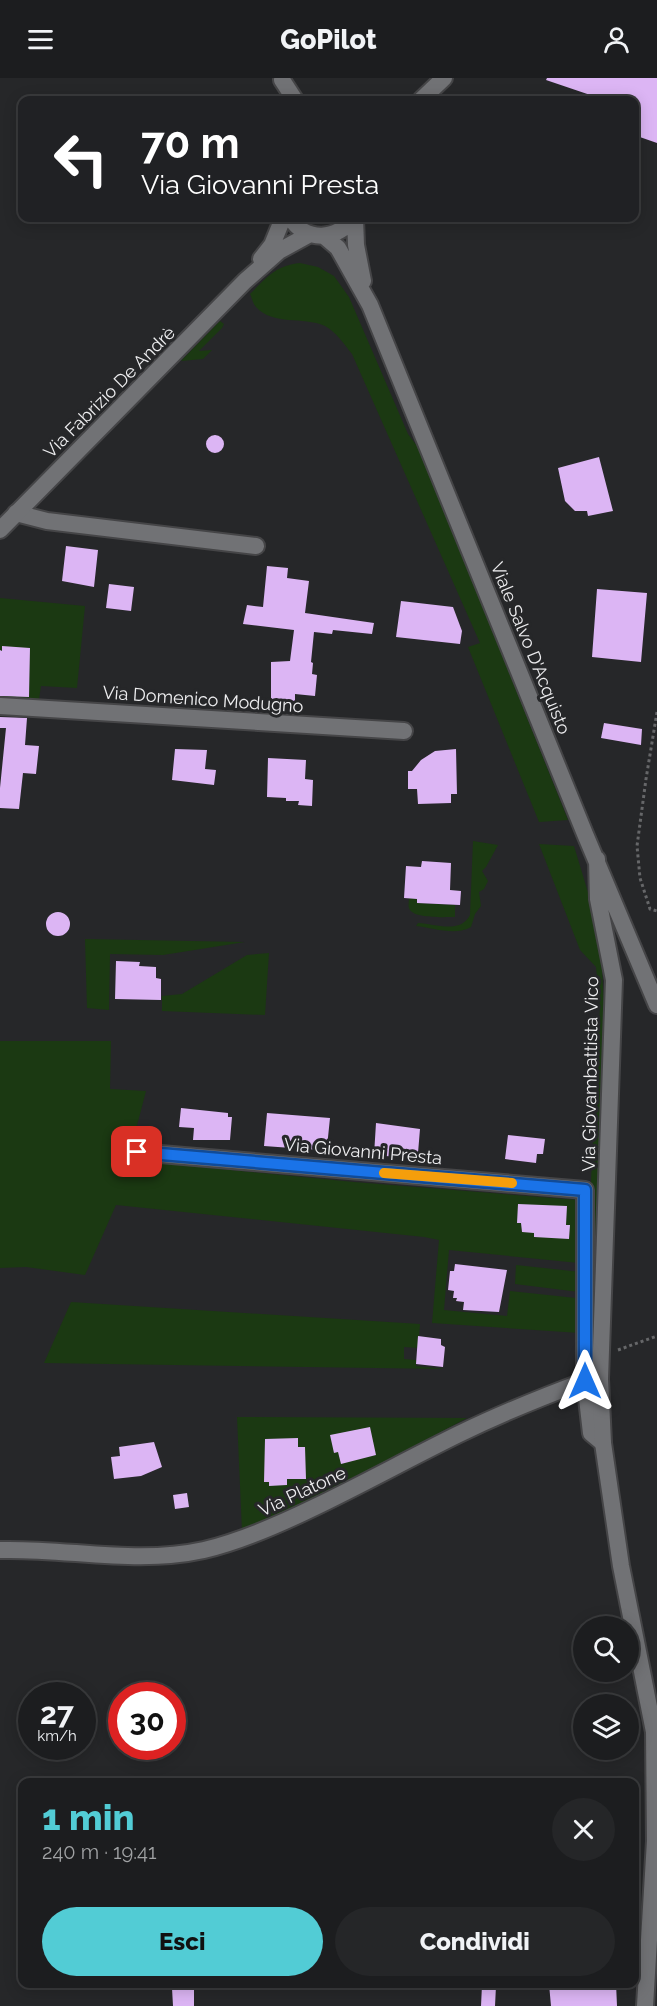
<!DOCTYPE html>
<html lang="it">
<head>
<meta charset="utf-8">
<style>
  :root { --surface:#1c1d1f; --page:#252628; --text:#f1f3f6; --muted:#a0a2a4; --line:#3a3b3d; --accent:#52ccd5 }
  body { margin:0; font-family:Raleway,sans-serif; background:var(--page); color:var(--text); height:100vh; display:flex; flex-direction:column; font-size:22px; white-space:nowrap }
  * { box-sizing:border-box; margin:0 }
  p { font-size:20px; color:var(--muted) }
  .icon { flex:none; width:33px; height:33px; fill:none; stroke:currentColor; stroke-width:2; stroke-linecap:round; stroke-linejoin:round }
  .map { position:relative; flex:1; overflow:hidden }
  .drawer { position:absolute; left:18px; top:1700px; width:621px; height:210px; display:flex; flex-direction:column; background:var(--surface); border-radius:12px; box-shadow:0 3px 15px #0003,0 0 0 2px var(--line) }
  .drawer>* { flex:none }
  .top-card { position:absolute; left:18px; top:18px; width:621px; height:126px; border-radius:12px; box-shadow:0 3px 15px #0003,0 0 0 2px var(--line); background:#202124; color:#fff; overflow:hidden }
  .fabs { position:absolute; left:573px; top:1538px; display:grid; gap:12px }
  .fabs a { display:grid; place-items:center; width:66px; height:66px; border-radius:50%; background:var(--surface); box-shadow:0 3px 15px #0003,0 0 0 2px var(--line); font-size:30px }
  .speed { position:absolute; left:18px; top:1604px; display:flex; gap:12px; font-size:30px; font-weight:700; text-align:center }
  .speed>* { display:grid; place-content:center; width:78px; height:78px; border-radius:50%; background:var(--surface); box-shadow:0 3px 15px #0003,0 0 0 2px var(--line); line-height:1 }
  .speed small { font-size:15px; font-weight:400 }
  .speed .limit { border:9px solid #d22; background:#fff; color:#111 }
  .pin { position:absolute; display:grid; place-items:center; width:51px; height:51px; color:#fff; margin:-26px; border-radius:12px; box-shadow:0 3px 9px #0006 }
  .me { position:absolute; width:66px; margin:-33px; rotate:0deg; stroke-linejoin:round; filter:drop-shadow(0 0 4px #0008) }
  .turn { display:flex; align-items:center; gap:21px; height:126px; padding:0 24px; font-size:27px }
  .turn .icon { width:78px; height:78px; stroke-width:2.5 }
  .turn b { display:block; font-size:42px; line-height:51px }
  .round { display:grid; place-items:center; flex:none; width:63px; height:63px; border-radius:32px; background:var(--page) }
  .overview { display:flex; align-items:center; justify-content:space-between; height:102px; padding:0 24px }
  h1 { font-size:36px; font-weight:800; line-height:45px; color:var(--accent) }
  .primary-button { display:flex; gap:12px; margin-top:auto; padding:12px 24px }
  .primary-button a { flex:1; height:69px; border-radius:36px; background:var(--accent); color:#111; font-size:24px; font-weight:800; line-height:69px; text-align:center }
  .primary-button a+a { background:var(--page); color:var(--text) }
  header { display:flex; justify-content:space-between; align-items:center; height:78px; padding:0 24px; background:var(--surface); font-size:27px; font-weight:800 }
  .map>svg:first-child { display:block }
  .green { fill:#1b3912 }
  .building { fill:#dcb5f4 }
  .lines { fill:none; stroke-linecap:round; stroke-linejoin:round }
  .minor-casing { stroke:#454547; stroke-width:20 }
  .tertiary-casing { stroke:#454547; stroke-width:20 }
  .path { stroke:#666769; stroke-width:3; stroke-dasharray:3 3; stroke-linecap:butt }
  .minor { stroke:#717275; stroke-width:16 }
  .tertiary { stroke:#717275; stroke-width:16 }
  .route-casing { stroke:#114b97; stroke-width:15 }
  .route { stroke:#1a73e8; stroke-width:10 }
  .slow { stroke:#f59e0b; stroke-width:10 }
  .labels { text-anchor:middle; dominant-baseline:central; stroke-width:6; stroke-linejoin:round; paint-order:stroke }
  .street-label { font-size:18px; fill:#eeeef0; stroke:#262729 }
</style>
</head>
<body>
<header><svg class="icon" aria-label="menu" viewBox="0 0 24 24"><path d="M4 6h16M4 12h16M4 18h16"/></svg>GoPilot<svg class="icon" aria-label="person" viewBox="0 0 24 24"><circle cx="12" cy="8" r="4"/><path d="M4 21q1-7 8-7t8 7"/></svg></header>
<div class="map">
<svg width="657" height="1928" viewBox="0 0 657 1928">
  <rect width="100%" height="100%" fill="#262729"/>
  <!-- green -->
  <path class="green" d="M 300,185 L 318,189 L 334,198 L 349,219 L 408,356 L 420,372 L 568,742 L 539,744 L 468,569 L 480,565 L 352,276 C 344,266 336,254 325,248 C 303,238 273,248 256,229 C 253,226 252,220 250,216 C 267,199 275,188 300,185 Z
    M 220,243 L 224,246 L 222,250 L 199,273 L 212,272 L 203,281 L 181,283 Z
    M 0,520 L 85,528 L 77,610 L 41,608 L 39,621 L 0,619 Z
    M 473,763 L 498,767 L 486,789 L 482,793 L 488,803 L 484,811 L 479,814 L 481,828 L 475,836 L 471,849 C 456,858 433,850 416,848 L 418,845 C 435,846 461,856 470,837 Z
    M 539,766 L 574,768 L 590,821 L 602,891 L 604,925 L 593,1288 L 590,1122 L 600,928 L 596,889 L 580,872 Z
    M 409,820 L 417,820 L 417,825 L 455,827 L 455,839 C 444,839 412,841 409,830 C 408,827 409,823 409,820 Z
    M 85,861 L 245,864 L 163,877 L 110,876 L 109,932 L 87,930 Z
    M 269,875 L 265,937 L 162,933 L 162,918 L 182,916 L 247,877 Z
    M 0,963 L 111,963 L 110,1011 L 146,1013 L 128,1082 L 354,1104 L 578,1122 L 579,1185 L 449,1172 L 444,1232 L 507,1238 L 510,1213 L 576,1220 L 578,1221 L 580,1255 L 432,1245 L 439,1162 L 424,1159 L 116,1127 L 85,1197 L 26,1189 L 0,1190 Z
    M 516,1187 L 581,1194 L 579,1214 L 515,1206 Z
    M 71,1224 L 420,1246 L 418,1270 L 404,1269 L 404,1281 L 416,1282 L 416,1288 L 445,1291 L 44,1285 Z
    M 237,1339 L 467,1340 L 281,1439 L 242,1453 Z"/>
  <!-- building -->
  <path class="building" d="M 547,0 L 657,0 L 657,65 L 634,57 L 634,22 L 605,22 L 546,2 Z
    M206 366a9 9 0 1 1 18 0a9 9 0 1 1-18 0Z
    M 599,379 L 613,433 L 588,438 L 587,433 L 575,433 L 565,423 L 558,390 Z
    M 66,468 L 98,472 L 94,509 L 62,503 Z
    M 267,488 L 288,490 L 287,500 L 309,503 L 305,535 L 374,545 L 372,556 L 333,552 L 332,556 L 314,554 L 311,584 L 313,585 L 312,596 L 317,597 L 315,618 L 295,616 L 295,623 L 271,621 L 271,584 L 290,583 L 294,552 L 243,546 L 247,527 L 263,529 Z
    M 109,506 L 134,509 L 131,533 L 106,530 Z
    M 597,511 L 647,515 L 641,584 L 592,579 Z
    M 401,523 L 453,529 L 462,553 L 460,566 L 396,559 Z
    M 2,568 L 30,570 L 29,619 L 0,618 L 0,572 L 2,573 Z
    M 0,639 L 27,640 L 25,667 L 39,668 L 36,696 L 23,695 L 19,731 L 0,730 L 0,710 L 6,650 L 0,650 Z
    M 604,645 L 642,651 L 641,667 L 601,660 Z
    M 175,671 L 207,672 L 205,691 L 216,692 L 214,707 L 172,702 Z
    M 456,671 L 457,716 L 451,716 L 451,725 L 418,726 L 417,711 L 408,711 L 408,693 L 412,693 L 421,682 L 435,673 Z
    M 268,680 L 306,682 L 305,701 L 313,702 L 312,728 L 298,727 L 299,723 L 286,723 L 286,720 L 267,719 Z
    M 422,783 L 451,785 L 450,812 L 461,813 L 460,827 L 417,825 L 417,821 L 404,820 L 406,788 L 421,789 Z
    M46 846a12 12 0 1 1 24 0a12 12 0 1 1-24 0Z
    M 116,883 L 140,884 L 139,888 L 156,889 L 156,900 L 161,901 L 161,922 L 115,921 Z
    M 181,1030 L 228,1035 L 228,1039 L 232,1039 L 230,1062 L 193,1062 L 194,1050 L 179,1049 Z
    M 267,1035 L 330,1040 L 327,1069 L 319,1068 L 319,1072 L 264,1068 Z
    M 376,1045 L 420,1051 L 418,1075 L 409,1080 L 374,1077 Z
    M 508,1057 L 545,1061 L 543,1076 L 537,1076 L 536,1085 L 505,1081 Z
    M 518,1126 L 567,1128 L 566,1147 L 570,1147 L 569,1161 L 534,1159 L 534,1155 L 522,1154 L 521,1145 L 517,1145 Z
    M 455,1186 L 507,1192 L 499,1234 L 463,1232 L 464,1224 L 456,1223 L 457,1220 L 453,1220 L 454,1213 L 448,1212 L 450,1193 L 454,1193 Z
    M 418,1258 L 441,1261 L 441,1267 L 445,1269 L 443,1289 L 416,1286 Z
    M 370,1349 L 376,1377 L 341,1386 L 338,1374 L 334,1375 L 330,1357 Z
    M 298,1360 L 298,1369 L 305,1369 L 306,1401 L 287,1401 L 287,1407 L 269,1408 L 269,1404 L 264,1404 L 265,1361 Z
    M 154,1364 L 162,1389 L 141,1398 L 114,1401 L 111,1379 L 120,1378 L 119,1369 Z
    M 187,1415 L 189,1429 L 175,1431 L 173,1417 Z
    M 553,1905 L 616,1905 L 617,1928 L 551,1928 L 549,1906 Z
    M 482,1907 L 496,1908 L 495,1928 L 481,1928 Z
    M 194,1909 L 194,1928 L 173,1928 L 172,1910 Z"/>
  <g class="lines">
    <!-- minor casing -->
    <g class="minor-casing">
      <path id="minor" d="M 16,435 L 47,443 L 256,468
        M 0,628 L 404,653
        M 137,1074 L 585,1112 L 585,1303 L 591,1355 L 603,1365
        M 0,1472 C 68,1470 136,1487 204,1472 C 242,1463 278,1447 313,1430 C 363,1406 410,1380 459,1356 C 500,1336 542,1319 585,1303 L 593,1302"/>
    </g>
    <!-- tertiary casing -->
    <g class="tertiary-casing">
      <path id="tertiary" d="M 282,2 L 295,22
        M 421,22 L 444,0
        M 291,140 C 304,164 339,163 352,140
        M 355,140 L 356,167 L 363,203
        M 324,158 L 338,170 L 370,227 L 585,756 L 657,927
        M 261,181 L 272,167 L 283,140
        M 0,452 L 245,203 L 279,173 L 310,156
        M 597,781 L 598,821 L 614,902 L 600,1301 L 603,1365 L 621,1488 L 654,1654 L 655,1763 L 645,1928"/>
    </g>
    <!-- path -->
    <path class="path" d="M 657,634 L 646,701 L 637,768 L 640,800 L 650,831 L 657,833
      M 618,1272 L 657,1258"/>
    <!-- minor -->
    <use href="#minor" class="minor"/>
    <!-- tertiary -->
    <use href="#tertiary" class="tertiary"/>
  </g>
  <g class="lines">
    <!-- route casing -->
    <g class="route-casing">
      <path id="route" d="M 137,1074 L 585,1112 L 585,1303"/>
    </g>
    <!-- route -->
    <use href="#route" class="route"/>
    <!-- slow -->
    <path class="slow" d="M 384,1095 L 512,1105"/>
  </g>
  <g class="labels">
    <!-- street labels -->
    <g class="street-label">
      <text transform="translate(109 314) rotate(-45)">Via Fabrizio De Andrè</text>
      <text transform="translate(531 570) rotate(68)">Viale Salvo D'Acquisto</text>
      <text transform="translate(203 621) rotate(4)">Via Domenico Modugno</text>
      <text transform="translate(590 996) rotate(-89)">Via Giovambattista Vico</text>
      <text transform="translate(363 1073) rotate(5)">Via Giovanni Presta</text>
      <text transform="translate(302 1413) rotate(-25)">Via Platone</text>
    </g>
  </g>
</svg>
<div class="fabs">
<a><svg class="icon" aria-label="search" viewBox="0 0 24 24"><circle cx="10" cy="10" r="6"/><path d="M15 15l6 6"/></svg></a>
<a><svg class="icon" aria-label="layers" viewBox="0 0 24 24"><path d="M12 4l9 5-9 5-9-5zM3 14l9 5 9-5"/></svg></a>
</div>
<div class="speed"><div>27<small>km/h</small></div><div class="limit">30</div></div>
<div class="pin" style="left:137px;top:1074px;background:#d93025"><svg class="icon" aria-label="arrive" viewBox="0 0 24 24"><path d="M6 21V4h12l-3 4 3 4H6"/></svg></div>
<svg class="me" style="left:585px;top:1303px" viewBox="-20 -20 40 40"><path d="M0-17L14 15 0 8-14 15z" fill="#1a73e8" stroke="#fff" stroke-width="4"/></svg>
<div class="top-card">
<div class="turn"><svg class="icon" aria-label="left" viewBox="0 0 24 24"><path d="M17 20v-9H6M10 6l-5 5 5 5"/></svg><div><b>70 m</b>Via Giovanni Presta</div></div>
</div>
<section class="drawer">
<div class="overview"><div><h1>1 min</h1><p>240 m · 19:41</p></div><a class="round"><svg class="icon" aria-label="close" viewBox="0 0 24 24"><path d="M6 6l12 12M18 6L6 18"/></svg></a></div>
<div class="primary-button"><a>Esci</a><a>Condividi</a></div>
</section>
</div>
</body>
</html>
